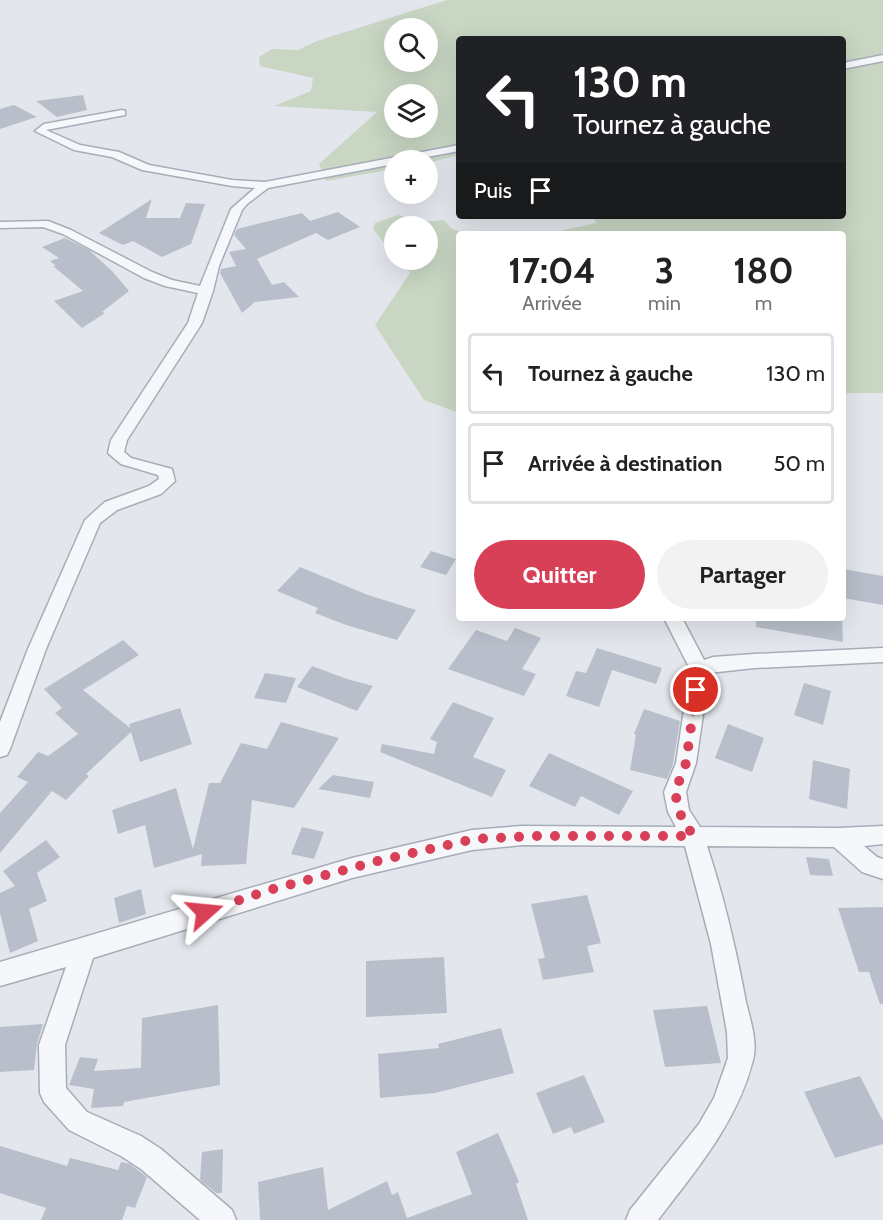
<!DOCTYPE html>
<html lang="fr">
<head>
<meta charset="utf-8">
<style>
  :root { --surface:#fff; --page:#f2f2f2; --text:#222; --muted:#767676; --line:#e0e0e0; --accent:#d84058 }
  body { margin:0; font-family:Cabin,sans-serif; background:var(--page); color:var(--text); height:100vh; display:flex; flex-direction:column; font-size:22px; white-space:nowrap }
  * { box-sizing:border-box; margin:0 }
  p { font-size:20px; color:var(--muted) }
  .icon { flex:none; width:33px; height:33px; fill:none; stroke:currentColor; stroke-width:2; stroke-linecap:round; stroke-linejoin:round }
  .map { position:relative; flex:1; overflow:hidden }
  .details { position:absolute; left:456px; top:231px; width:390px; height:390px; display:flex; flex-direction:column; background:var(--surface); border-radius:6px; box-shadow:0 6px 24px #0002 }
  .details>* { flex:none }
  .guide { position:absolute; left:456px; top:36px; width:390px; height:183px; border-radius:6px; box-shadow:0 6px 24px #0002; background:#202124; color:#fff; overflow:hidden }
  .tools { position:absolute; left:384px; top:18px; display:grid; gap:12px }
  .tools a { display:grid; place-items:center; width:54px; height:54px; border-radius:50%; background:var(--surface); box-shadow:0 6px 24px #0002; font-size:30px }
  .pin { position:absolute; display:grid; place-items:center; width:51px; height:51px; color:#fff; margin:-26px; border:3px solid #fff; border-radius:50%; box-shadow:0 2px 6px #0007 }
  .me { position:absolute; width:66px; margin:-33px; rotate:72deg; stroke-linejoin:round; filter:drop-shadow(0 0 4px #0008) }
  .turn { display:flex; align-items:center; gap:21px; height:126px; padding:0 18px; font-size:27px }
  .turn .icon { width:78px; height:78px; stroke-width:2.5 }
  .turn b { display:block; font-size:42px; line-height:51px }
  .then { display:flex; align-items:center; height:57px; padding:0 18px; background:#0003; gap:12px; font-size:22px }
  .eta { display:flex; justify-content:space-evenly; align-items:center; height:102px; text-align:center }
  .eta b { font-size:36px; font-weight:700; line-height:42px }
  .primary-button { display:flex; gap:12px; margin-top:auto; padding:12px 18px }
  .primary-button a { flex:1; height:69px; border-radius:36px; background:var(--accent); color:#fff; font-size:24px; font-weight:700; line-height:69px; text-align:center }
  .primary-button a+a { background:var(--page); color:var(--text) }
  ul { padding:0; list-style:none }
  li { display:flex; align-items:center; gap:18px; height:81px; margin:0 12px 9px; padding:0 6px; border:3px solid var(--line); border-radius:6px }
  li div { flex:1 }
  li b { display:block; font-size:22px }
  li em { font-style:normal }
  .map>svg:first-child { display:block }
  .green { fill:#c8d6c3; fill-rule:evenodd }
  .building { fill:#b9bfca }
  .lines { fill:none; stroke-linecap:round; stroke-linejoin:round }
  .street-casing { stroke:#a7adb7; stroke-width:3 }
  .street { fill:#f6f7fa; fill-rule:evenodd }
  .route { stroke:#d84058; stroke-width:10; stroke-dasharray:0 18 }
</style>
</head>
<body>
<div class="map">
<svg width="883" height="1220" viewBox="0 0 883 1220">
  <rect width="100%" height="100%" fill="#e3e6ec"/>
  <!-- green -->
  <path class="green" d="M 447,0 L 883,0 L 883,393 L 843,393 L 843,234 L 546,234 L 596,223 L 593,216 L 843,216 L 843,39 L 459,39 L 459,155 L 428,163 L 428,160 L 394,160 L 394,169 L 326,181 L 319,164 L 377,112 L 274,106 L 311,91 L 313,78 L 260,66 L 259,57 L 272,49 L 298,50 L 317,41 ZM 394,28 L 428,28 L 428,62 L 394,62 ZM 394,94 L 428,94 L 428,128 L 394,128 Z
    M 398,215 L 423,222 L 444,220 L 451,228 L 464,234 L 459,234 L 459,413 L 424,400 L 375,325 L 410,273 L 398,260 L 428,260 L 428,226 L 394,226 L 394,255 L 373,229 L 375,223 Z"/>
  <!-- building -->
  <path class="building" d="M 83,95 L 87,110 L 57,117 L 36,101 Z
    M 14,105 L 37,117 L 0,129 L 0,109 Z
    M 152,199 L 146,218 L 180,218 L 186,203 L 205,204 L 191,244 L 162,257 L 133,241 L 123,245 L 99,233 Z
    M 338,212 L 360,227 L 328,240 L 316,233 L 257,259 L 272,285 L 284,282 L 299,297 L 255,302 L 242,313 L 220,273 L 221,269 L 236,266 L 229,252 L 246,249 L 234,235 L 237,229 L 302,213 L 310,221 Z
    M 65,238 L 89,250 L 112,271 L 129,291 L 102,312 L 105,313 L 82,328 L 54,301 L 83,291 L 53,266 L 56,266 L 50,261 L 59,258 L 42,247 Z
    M 431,551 L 456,559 L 446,575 L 420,567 Z
    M 300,567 L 368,595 L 416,610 L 397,640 L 346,625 L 315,613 L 318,608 L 277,591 Z
    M 843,569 L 883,576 L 883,605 L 843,598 Z
    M 756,618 L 842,618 L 843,642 L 756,627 Z
    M 515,628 L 541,638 L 522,669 L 536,674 L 524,696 L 448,669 L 476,630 L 507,641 Z
    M 123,640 L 139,655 L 83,690 L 130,728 L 129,724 L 180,708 L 192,744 L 140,762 L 131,732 L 86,774 L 89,776 L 66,800 L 52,791 L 0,853 L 0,813 L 28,782 L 17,777 L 38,752 L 48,756 L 78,734 L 55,713 L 62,708 L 44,689 Z
    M 597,648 L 662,668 L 656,684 L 612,670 L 599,707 L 566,696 L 576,671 L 586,673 Z
    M 312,666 L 347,679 L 373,686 L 357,711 L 297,687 Z
    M 265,673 L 296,678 L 286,703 L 254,698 Z
    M 804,683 L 831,691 L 823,725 L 794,715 Z
    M 453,702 L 494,718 L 473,757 L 506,770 L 492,797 L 380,752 L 382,744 L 434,754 L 437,742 L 430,739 Z
    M 644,709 L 680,721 L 673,764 L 667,779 L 630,770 L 636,735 L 634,734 Z
    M 281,722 L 339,738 L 294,808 L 252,800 L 246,864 L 201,866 L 202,854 L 154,868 L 145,825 L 118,834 L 112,810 L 176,788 L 193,849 L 209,783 L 220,783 L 241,743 L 267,749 Z
    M 728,724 L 764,738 L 752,772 L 715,758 Z
    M 549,753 L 633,791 L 619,815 L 581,796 L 575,807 L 529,786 Z
    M 813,760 L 850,769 L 847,809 L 809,799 Z
    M 333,775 L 374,782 L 370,798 L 318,789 Z
    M 302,827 L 324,832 L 314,859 L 291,854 Z
    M 46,840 L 60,857 L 37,873 L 47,901 L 29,909 L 38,941 L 10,953 L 0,913 L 0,893 L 15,886 L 3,871 Z
    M 806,857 L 829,859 L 833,876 L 810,875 Z
    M 141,889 L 146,914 L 119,923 L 114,898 Z
    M 587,895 L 601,943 L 587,946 L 594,972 L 543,980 L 538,959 L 545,958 L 531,904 Z
    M 883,907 L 883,1004 L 880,1004 L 869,972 L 859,972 L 838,908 Z
    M 444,957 L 447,1013 L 366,1017 L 366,961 Z
    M 218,1005 L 220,1085 L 124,1102 L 123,1106 L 91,1108 L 94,1089 L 69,1085 L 80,1057 L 98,1059 L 94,1071 L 141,1068 L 142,1018 Z
    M 707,1006 L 721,1063 L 665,1067 L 653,1010 Z
    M 43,1024 L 37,1044 L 34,1070 L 0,1072 L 0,1027 Z
    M 501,1028 L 514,1073 L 435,1093 L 380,1098 L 378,1054 L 439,1048 L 438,1044 Z
    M 584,1075 L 605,1122 L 574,1134 L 571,1127 L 553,1134 L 536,1093 Z
    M 860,1076 L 883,1121 L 883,1144 L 835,1158 L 804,1092 Z
    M 498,1133 L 519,1182 L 516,1184 L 528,1220 L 260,1220 L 258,1182 L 323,1167 L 328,1210 L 387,1181 L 392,1195 L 398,1192 L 407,1218 L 472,1194 L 456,1152 Z
    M 0,1146 L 67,1166 L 70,1158 L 118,1170 L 121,1162 L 130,1164 L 147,1177 L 135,1208 L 127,1206 L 122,1220 L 41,1220 L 46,1208 L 0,1193 Z
    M 223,1149 L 222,1193 L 216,1193 L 200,1180 L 202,1152 Z"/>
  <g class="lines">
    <!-- street casing -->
    <g class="street-casing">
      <path id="street" d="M 883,55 L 883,61 L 843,69 L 843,63 Z
        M 122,110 L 125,111 L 125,115 L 46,130 L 80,145 L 119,152 L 149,165 L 232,180 L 265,182 L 459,145 L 459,151 L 411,160 L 394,160 L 394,164 L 268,188 L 247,204 L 242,210 L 219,266 L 213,291 L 202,323 L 127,440 L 124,452 L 131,458 L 172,469 L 175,481 L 161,494 L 117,510 L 100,523 L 46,649 L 10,749 L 7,755 L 0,757 L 0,722 L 28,649 L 85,520 L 105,502 L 149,486 L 159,479 L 158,475 L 121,464 L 108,453 L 111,440 L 188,323 L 198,293 L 165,286 L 144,278 L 63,234 L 43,227 L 0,228 L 0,222 L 48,221 L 71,230 L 152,272 L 172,280 L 200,286 L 231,209 L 255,188 L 232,186 L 142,170 L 112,157 L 74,150 L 35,131 L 44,124 Z
        M 664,618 L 682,618 L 704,660 L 713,657 L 754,654 L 883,648 L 883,662 L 754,668 L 709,673 L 696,763 L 686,792 L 689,810 L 700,827 L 839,828 L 883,826 L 883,844 L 864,846 L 877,857 L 883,859 L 883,879 L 862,872 L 834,847 L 707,846 C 724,897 736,949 746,1002 C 750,1019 758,1042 753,1060 C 737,1123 696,1170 658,1220 L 626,1220 L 630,1210 L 699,1124 L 714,1098 L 728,1058 L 727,1032 L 711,944 L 685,846 L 522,845 L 472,850 L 352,878 L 93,958 L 65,1045 L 66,1088 L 87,1112 L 141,1136 L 161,1149 L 232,1210 L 236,1220 L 200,1220 L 141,1169 L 121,1156 L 69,1130 L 44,1102 L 40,1093 L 39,1045 L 66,967 L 0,986 L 0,962 L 352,858 L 472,830 L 522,826 L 676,827 L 668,812 L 664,792 L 676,763 L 690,669 Z"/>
    </g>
    <!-- street -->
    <use href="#street" class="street"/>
  </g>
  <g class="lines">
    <!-- route -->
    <path class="route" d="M 205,912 L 266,891 L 378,861 L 474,839 L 537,836 L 693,836 L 679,812 L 675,792 L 686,763 L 696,690"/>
  </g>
</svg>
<div class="tools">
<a><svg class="icon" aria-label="search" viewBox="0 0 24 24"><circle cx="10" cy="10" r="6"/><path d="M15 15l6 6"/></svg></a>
<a><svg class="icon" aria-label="layers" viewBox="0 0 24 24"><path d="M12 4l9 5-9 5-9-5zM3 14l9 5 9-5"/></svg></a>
<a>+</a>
<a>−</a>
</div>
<div class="pin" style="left:696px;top:690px;background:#d93025"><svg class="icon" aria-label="arrive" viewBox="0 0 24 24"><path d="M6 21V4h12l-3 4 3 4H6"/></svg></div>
<svg class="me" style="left:205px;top:912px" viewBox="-20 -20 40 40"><path d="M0-17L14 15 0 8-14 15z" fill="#d84058" stroke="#fff" stroke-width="4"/></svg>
<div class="guide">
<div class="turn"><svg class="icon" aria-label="left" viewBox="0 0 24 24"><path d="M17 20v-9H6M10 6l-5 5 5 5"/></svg><div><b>130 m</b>Tournez à gauche</div></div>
<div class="then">Puis<svg class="icon" aria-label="arrive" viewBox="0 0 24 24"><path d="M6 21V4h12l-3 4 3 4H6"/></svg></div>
</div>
<section class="details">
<div class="eta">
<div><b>17:04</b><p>Arrivée</p></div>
<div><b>3</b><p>min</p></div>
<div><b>180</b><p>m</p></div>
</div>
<ul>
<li><svg class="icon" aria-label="left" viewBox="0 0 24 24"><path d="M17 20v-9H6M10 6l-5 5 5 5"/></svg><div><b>Tournez à gauche</b></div><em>130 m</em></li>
<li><svg class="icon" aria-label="arrive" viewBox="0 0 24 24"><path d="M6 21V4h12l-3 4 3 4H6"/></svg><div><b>Arrivée à destination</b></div><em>50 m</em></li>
</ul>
<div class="primary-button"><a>Quitter</a><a>Partager</a></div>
</section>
</div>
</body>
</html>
